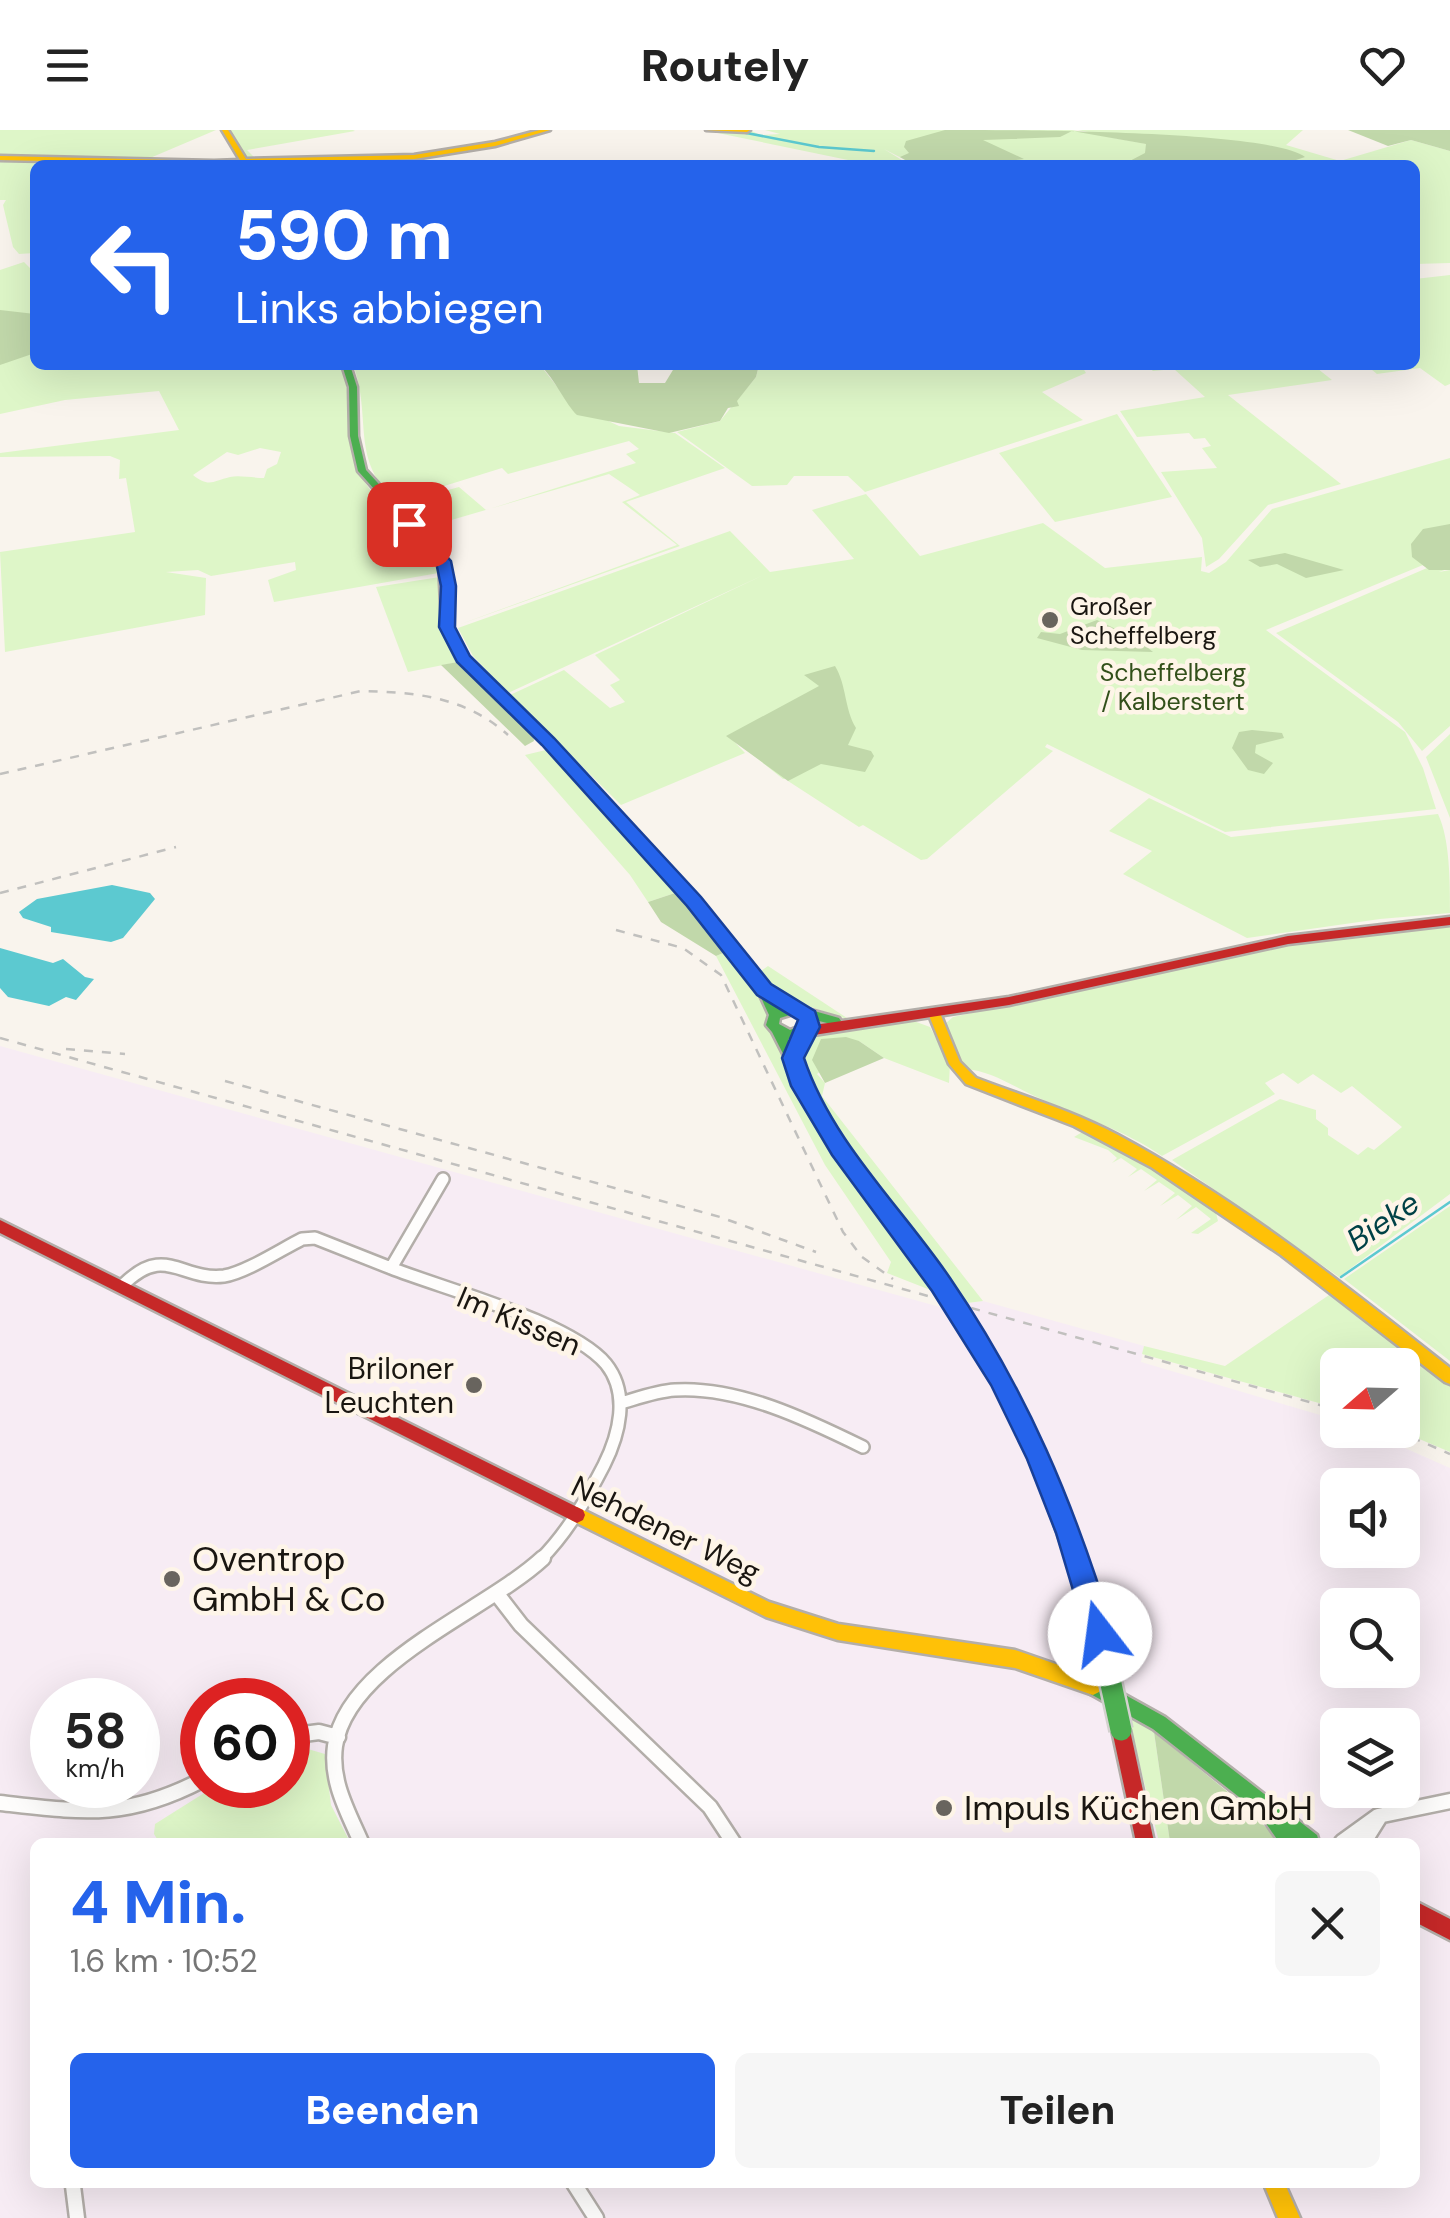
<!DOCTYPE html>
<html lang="de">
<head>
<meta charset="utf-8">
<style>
  :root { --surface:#fff; --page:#f6f6f6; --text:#222; --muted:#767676; --accent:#2563eb }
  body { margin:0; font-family:"DM Sans",sans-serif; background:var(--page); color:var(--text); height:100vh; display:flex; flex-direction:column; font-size:38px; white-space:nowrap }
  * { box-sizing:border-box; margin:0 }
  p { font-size:32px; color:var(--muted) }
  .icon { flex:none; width:55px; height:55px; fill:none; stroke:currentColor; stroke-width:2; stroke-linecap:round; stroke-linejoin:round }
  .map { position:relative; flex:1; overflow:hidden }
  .side { position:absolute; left:30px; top:1708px; width:1390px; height:350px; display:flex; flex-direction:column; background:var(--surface); border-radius:15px; box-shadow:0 10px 40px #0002 }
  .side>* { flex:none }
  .guide { position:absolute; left:30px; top:30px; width:1390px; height:210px; border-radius:15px; box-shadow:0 10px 40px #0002; background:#2563eb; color:#fff; overflow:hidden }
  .needle { width:65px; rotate:250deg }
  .buttons { position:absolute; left:1320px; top:1218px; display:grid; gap:20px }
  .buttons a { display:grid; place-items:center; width:100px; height:100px; border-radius:15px; background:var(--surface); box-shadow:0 10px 40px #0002; font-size:50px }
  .speed { position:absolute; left:30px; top:1548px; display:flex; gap:20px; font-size:50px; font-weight:700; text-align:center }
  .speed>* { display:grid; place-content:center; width:130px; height:130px; border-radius:50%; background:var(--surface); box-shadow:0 10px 40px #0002; line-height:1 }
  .speed small { font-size:25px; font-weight:400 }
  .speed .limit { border:15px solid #d22; background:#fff; color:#111 }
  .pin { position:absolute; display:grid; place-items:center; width:85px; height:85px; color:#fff; margin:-42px; border-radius:20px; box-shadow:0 5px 15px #0006 }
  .me { position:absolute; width:110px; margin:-55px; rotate:345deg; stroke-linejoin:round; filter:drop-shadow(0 0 8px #0008) }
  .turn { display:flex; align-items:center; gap:35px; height:210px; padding:0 40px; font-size:45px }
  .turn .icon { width:130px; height:130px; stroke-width:2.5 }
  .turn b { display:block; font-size:70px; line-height:85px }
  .round { display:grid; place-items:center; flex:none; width:105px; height:105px; border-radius:15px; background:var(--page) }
  .summary { display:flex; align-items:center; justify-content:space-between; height:170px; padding:0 40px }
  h1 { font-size:60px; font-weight:800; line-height:75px; color:var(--accent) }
  .cta { display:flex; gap:20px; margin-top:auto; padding:20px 40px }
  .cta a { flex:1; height:115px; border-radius:15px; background:var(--accent); color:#fff; font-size:40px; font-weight:800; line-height:115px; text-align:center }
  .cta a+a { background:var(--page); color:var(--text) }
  header { display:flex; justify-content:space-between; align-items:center; height:130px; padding:0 40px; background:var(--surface); font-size:45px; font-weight:800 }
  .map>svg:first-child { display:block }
  .commercial { fill:#f7ecf4; fill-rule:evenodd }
  .green { fill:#def6c8; fill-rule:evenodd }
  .forest { fill:#c1d8aa }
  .water { fill:#5cc9d0 }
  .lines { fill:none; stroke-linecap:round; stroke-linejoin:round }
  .stream { stroke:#5cc9d0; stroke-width:2.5 }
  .street-far1-casing { stroke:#b3aea9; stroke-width:16 }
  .street-casing { stroke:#b3aea9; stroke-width:19 }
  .fast-casing { stroke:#b3aea9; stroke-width:5 }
  .slow-casing { stroke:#b3aea9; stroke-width:5 }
  .jam-casing { stroke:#b3aea9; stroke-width:5 }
  .street-far1 { stroke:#fefdfc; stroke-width:11 }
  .street { stroke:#fefdfc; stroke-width:14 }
  .fast { fill:#4caf50; fill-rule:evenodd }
  .slow { fill:#ffc107; fill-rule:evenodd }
  .jam { fill:#c62828; fill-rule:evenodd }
  .rail { stroke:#c1c0be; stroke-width:2.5; stroke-dasharray:9 9; stroke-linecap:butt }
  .fast-bridge-far1-casing { stroke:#d3d1ce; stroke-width:21; stroke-linecap:butt }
  .fast-bridge-casing { stroke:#d3d1ce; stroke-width:26; stroke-linecap:butt }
  .fast-bridge-far1 { stroke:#4caf50; stroke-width:16 }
  .fast-bridge { stroke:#4caf50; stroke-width:21 }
  .route { fill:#2563eb; stroke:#184099; stroke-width:2.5 }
  .poi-dot { fill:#68645e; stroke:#fef5e8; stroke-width:4 }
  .labels { text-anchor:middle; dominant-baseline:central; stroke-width:9; stroke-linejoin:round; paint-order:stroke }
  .far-poi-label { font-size:25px; fill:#1a1611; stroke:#fef5e8; text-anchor:start }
  .far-park-label { font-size:25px; fill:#32501a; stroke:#fef5e8 }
  .street-label { font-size:30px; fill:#1a1611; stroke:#fef5e8 }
  .poi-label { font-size:30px; fill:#1a1611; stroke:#fef5e8; text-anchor:end }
  .water-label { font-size:32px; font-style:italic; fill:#004146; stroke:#fef5e8 }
  .near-poi-label { font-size:35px; fill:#1a1611; stroke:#fef5e8; text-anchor:start }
</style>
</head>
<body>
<header><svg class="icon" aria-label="menu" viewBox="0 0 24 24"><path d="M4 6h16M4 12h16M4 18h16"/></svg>Routely<svg class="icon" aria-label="heart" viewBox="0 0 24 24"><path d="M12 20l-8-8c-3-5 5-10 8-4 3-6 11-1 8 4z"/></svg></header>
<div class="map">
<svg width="1450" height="2088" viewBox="0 0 1450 2088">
  <rect width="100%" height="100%" fill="#f9f4ed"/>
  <!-- commercial -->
  <path class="commercial" d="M 0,916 L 940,1177 L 983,1171 L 1144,1216 L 1141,1232 L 1337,1290 L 1338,1300 L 1364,1300 L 1450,1338 L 1450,2088 L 0,2088 ZM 1338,1355 L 1402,1355 L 1402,1420 L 1338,1420 ZM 1338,1475 L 1402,1475 L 1402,1540 L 1338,1540 ZM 52,1570 L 138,1570 L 138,1655 L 52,1655 ZM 202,1570 L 288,1570 L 288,1655 L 202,1655 ZM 1338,1595 L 1402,1595 L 1402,1660 L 1338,1660 ZM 35,1712 L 1415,1712 L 1415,2052 L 35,2052 Z"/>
  <!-- green -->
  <path class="green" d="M 0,0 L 216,0 L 150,28 L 0,26 Z
    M 227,0 L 353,0 L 355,1 L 247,20 L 254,27 L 322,31 L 249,29 Z
    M 750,0 L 760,5 L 780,4 L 765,0 L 1072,0 L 1147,14 L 1078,0 L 1303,0 L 1286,15 L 1340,31 L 1411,10 L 1450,21 L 1450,133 L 1415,134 L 1415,35 L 915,35 L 884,19 L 910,35 L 838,35 L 848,30 L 708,1 Z
    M 0,29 L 169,31 L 160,35 L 35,35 L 35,123 L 19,124 L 13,117 L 3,75 L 6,70 L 0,70 Z
    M 24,132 L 35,143 L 35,235 L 342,235 C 353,269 343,309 359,342 C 378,382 425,401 444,442 L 274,472 L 268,450 L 296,440 L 295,432 L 211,446 L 198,440 L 166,442 L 206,448 L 205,485 L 5,522 L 0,422 L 135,402 L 126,348 L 119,349 L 120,330 L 110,326 L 0,327 L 0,323 L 179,300 L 159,261 L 65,270 L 0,284 L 0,140 ZM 260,318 L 281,322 L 277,334 L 267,339 L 264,348 C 254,348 239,345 230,347 C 213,351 209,358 193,345 L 227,322 L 238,325 Z
    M 1450,145 L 1450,254 L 1445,256 L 1420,238 L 1377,244 L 1366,235 L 1415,235 L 1415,149 Z
    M 396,235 L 540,235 L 570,273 L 619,296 L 675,303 L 725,338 L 626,372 L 680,416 L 458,495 L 677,415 L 622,372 L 640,365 L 609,344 L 424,398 L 398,374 L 459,357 L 486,380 L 636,333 L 626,324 L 639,319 L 629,311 L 508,344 L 502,338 L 396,371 C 351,331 371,291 355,240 Z
    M 759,235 L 1081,235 L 1086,243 L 1042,262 L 1083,290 L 865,362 L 848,346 L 794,346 L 787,355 L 752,356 L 677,302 L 720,291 L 756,247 Z
    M 1146,235 L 1313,235 L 1332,250 L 1228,265 L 1341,354 L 1268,375 L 1219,429 L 1206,437 L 1202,408 L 1161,342 L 1217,338 L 1202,318 L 1211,316 L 1205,308 L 1194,309 L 1189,303 L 1137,307 L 1120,281 L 1205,267 L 1174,239 L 1153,241 Z
    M 1117,284 L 1172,367 L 1055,392 L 999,323 Z
    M 1450,328 L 1450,438 L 1439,442 L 1450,440 L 1450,596 L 1422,621 L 1398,592 L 1276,503 L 1427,438 L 1423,435 L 1266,500 L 1405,602 L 1423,638 L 1436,679 L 1225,702 L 1047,614 L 1045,617 L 1053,621 L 927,729 L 921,730 L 863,695 L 859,697 L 788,651 L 789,648 L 783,649 L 728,605 L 745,623 L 621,675 L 510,565 L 564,540 L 610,578 L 625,572 L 610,555 L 620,550 L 595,525 L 770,442 L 508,563 L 473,526 L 458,498 L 730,401 L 770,442 L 854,429 L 812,380 L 866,364 L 920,426 L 1043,393 L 1105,438 L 1202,427 L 1201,441 L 1209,443 L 1226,432 L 1272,379 Z
    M 446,446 L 443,504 L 458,532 L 408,542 L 376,457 Z
    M 1450,604 L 1450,688 L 1426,627 Z
    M 550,619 L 681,761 L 648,772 L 630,745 L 525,625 Z
    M 1149,668 L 1231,707 L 1438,684 C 1450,709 1450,752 1450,783 L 1380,789 L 1247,808 L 1123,744 L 1152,721 L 1109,701 Z
    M 1450,797 L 1450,1064 L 1339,1147 L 1172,1030 L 1280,969 L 1316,980 L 1316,989 L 1328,998 L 1328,1005 L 1358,1025 L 1368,1017 L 1374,1020 L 1402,997 L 1352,956 L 1341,963 L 1313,944 L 1298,954 L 1283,943 L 1265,953 L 1275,964 L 1162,1026 C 1124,1000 1082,987 1039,968 C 1016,958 990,940 965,939 L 955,925 L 946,893 L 953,887 L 1306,810 Z
    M 728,821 L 758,860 L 799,960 L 938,1163 L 887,1143 L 891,1132 L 825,1035 L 716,826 Z
    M 768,836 L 850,890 L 787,869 L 758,843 Z
    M 911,890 L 930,897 L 950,934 L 949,953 L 884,928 L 859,911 L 817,944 L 825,953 L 822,966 L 983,1171 L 959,1174 L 832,1000 L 797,932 L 801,918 L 814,903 Z
    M 1084,1001 L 1134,1024 L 1215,1079 L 1218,1091 L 1198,1104 L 1191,1103 L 1211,1089 L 1196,1077 L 1176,1090 L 1192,1076 L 1178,1065 L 1160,1076 L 1175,1063 L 1159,1052 L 1144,1061 L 1157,1050 L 1141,1039 L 1128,1047 L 1137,1039 L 1121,1028 L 1112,1033 L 1117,1028 L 1108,1020 L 1074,1007 Z
    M 1450,1076 L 1450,1231 L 1344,1149 Z
    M 1332,1163 L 1450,1252 L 1450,1322 L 1398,1300 L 1402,1300 L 1402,1235 L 1338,1235 L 1337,1278 L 1142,1224 L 1144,1216 L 1225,1236 Z
    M 1127,1584 L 1154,1602 L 1170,1712 L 1159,1712 Z
    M 301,1617 L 325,1624 L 331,1675 L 350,1712 L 159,1712 L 154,1704 L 155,1694 L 217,1655 L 288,1655 L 288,1620 Z"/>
  <!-- forest -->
  <path class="forest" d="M 945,0 C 1007,0 1270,0 1305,27 L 1281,35 L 1254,31 L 1246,35 L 1127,35 L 1124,34 L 1145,23 L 1146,14 L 1072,1 L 1060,7 L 983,10 L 1024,29 C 992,32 932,47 900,27 L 909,23 L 904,17 L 906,11 Z
    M 1348,0 L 1450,0 L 1450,21 L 1411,10 L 1388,16 Z
    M 0,180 L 35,184 L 35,223 L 0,235 Z
    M 540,235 L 637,235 L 639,253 L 665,253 L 676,235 L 759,235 L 756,247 L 737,271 L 739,276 L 728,278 L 720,291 L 669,303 L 577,285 C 566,275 555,249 540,235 Z
    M 1450,394 L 1450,440 L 1429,440 L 1412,427 L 1411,414 L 1423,399 Z
    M 1285,423 L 1344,440 L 1306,448 L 1277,434 L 1260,437 L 1248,430 Z
    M 1097,490 L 1126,504 L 1131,512 L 1143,514 L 1153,522 L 1082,520 L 1037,508 L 1041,502 L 1060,504 Z
    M 458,532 L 533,604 L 534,611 L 525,616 L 441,535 Z
    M 835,536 C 847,556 844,578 856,598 L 848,615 L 871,621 L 874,626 L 865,642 L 821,634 L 788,651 L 726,606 L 819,556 L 804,545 Z
    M 1252,600 L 1282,603 L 1284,608 L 1256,615 L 1255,623 L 1273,633 L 1264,644 L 1248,640 L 1232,618 L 1239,602 Z
    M 681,761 L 728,821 L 716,826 L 661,792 L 648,772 Z
    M 846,907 L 859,911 L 884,928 L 825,953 L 812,930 L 821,909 Z
    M 1154,1602 L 1239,1671 L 1281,1712 L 1170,1712 Z"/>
  <!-- water -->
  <path class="water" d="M 112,755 L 150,763 L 155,769 L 123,808 L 111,812 L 51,802 L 51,797 L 23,788 L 19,782 L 37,769 Z
    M 0,818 L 53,833 L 63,829 L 85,847 L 94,849 L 76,870 L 66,867 L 49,876 L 8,867 L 0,858 Z"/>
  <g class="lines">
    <!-- stream -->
    <path class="stream" d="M 731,0 L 819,17 L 874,21
      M 1341,1147 L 1450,1072"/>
    <!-- street-far1 casing -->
    <g class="street-far1-casing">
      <path id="street-far1" d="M 443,1049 L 391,1138 C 444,1159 571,1192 606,1234 C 630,1264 619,1305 604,1335 C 586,1370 567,1403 540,1430
        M 123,1155 C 165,1113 181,1151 224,1146 C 245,1143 282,1119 302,1109 L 315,1108 L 391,1138
        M 621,1273 C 638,1268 657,1261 675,1260 C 738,1256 808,1290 863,1317"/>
    </g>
    <!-- street casing -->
    <g class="street-casing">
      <path id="street" d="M 497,1464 L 521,1495 L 710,1677 L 733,1712
        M 288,1606 L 319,1602 L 338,1607
        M 0,1673 C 82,1682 125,1690 202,1650
        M 361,1712 C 348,1682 330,1651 335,1616 C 347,1533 486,1481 543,1428
        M 1342,1712 L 1378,1686 L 1450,1671
        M 1364,1712 L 1379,1688
        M 573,2052 L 596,2088
        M 73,2056 L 77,2088"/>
    </g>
    <!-- fast casing -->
    <g class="fast-casing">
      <path id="fast" d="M 342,235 L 350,235 L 357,257 L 358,306 L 366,340 L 449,431 L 452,497 L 467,527 L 552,610 L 707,778 L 768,856 L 779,879 L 793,875 L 839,888 L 841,891 L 835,895 L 815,890 L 814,900 L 804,906 L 788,909 L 838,1005 L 946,1150 L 948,1154 L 946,1158 L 941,1160 L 936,1158 L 828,1012 L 772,902 L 766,895 L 769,885 L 758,861 L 699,784 L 544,614 L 458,528 L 442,497 L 439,431 L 358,341 L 350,306 L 349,257 ZM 793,884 L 802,886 L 803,895 L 790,900 L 779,894 L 780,888 Z
        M 1093,1547 L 1165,1587 L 1317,1705 L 1319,1712 L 1279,1712 L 1258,1682 L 1153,1599 L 1087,1562 L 1084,1556 L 1087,1550 Z"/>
    </g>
    <!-- slow casing -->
    <g class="slow-casing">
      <path id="slow" d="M 222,0 L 228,0 L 246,29 L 414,25 L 495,12 L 540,0 L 550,0 L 495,16 L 414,29 L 248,33 L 249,35 L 0,30 L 0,26 L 214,31 L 240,30 Z
        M 706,0 L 750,0 L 747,2 Z
        M 934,879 L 940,883 L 960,932 L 976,948 C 1023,966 1073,981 1118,1005 C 1237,1069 1344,1154 1450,1238 L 1450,1254 L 1445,1252 L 1281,1125 L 1151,1037 L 1074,996 L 966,954 L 949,934 L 928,883 Z
        M 577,1377 L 769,1472 L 838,1494 L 1015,1520 L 1093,1547 L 1099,1550 L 1102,1556 L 1099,1562 L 1093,1565 L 1015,1538 L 838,1510 L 766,1487 L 571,1390 L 569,1385 L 571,1380 Z
        M 1263,2052 L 1284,2052 L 1300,2088 L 1278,2088 Z"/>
    </g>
    <!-- jam casing -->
    <g class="jam-casing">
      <path id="jam" d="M 1450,787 L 1450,795 L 1288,814 L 1009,875 L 807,906 L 801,901 L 807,896 L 1009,867 L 1288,806 Z
        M 0,1090 L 583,1380 L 585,1385 L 583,1390 L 577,1393 L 571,1390 L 0,1103 Z
        M 966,1184 L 971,1186 C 1033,1296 1080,1410 1115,1531 L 1112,1537 L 1106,1540 L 1100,1537 L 1097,1531 C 1077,1457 1053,1384 1022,1313 C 1003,1271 980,1231 959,1190 L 961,1186 Z
        M 1121,1591 L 1127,1594 L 1130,1600 L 1154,1712 L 1136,1712 L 1112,1600 L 1115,1594 Z
        M 1415,1771 L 1450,1789 L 1450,1810 L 1415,1792 Z"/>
    </g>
    <!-- street-far1 -->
    <use href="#street-far1" class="street-far1"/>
    <!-- street -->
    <use href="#street" class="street"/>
    <!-- fast -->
    <use href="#fast" class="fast"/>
    <!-- slow -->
    <use href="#slow" class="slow"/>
    <!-- jam -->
    <use href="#jam" class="jam"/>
    <!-- rail -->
    <path class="rail" d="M 0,644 L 361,561 C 416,562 466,567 508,605
      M 0,763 L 176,717
      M 616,800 L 683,818 L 721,845 L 843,1102 L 862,1127 L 893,1149
      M 0,908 L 1338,1280
      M 66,919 L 125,924
      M 225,951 L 720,1087 L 816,1122
      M 1395,1300 L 1450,1324"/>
    <!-- fast-bridge-far1 casing -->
    <g class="fast-bridge-far1-casing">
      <path id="fast-bridge-far1" d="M 941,1154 L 966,1190"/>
    </g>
    <!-- fast-bridge casing -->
    <g class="fast-bridge-casing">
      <path id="fast-bridge" d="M 1106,1531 L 1121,1600"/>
    </g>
    <!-- fast-bridge-far1 -->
    <use href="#fast-bridge-far1" class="fast-bridge-far1"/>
    <!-- fast-bridge -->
    <use href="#fast-bridge" class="fast-bridge"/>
  </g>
  <!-- route -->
  <path class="route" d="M 404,391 L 414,391 L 451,431 L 456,456 L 455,497 L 470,526 L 554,608 L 701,767 L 771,854 L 815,881 L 820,897 L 804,928 C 832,1012 901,1076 950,1148 C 1028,1262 1074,1373 1114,1504 L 1110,1514 L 1100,1518 L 1089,1514 L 1056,1403 L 1027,1329 L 991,1255 L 932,1161 L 832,1025 L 791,956 L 782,928 L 798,890 L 757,865 L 687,776 L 542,615 L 457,532 L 439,497 L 441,456 L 436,432 L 404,397 Z"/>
  <!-- markers -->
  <g class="poi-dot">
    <circle cx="1050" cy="490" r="10"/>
    <circle cx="474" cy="1255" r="10"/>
    <circle cx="172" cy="1449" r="10"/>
    <circle cx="944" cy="1678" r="10"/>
  </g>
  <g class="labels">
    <!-- far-poi labels -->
    <g class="far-poi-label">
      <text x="1070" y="476">Großer<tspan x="1070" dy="29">Scheffelberg</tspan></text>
    </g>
    <!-- far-park labels -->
    <g class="far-park-label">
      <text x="1173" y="542">Scheffelberg<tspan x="1173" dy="29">/ Kalberstert</tspan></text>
    </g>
    <!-- street labels -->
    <g class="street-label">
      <text transform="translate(519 1191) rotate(23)">Im Kissen</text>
      <text transform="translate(666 1399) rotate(26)">Nehdener Weg</text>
    </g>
    <!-- poi labels -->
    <g class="poi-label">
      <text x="454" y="1238">Briloner<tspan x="454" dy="34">Leuchten</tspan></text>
    </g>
    <!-- water labels -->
    <g class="water-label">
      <text transform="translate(1383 1091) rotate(-34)">Bieke</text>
    </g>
    <!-- near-poi labels -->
    <g class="near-poi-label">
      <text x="192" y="1429">Oventrop<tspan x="192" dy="40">GmbH &amp; Co</tspan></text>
      <text x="964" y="1678">Impuls Küchen GmbH</text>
    </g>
  </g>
</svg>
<div class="buttons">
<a><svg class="needle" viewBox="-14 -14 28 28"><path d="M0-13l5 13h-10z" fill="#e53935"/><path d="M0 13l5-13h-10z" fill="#767676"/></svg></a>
<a><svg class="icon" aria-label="sound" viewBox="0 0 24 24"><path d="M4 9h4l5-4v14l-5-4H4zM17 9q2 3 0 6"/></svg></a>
<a><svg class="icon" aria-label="search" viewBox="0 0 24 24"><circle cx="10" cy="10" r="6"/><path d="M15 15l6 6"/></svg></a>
<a><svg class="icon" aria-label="layers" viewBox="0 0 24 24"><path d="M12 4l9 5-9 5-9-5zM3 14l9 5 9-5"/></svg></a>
</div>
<div class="speed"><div>58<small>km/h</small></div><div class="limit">60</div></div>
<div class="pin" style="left:409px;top:394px;background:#d93025"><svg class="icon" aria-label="arrive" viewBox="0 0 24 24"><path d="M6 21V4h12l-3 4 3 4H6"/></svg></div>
<svg class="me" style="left:1100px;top:1504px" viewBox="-20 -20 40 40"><circle r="19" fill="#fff"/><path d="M0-13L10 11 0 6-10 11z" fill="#2563eb"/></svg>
<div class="guide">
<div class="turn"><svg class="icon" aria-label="left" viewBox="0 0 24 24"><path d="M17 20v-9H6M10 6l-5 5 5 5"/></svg><div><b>590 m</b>Links abbiegen</div></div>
</div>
<section class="side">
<div class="summary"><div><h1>4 Min.</h1><p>1.6 km · 10:52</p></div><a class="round"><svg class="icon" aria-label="close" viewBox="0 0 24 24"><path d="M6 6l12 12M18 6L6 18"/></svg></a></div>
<div class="cta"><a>Beenden</a><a>Teilen</a></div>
</section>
</div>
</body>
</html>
